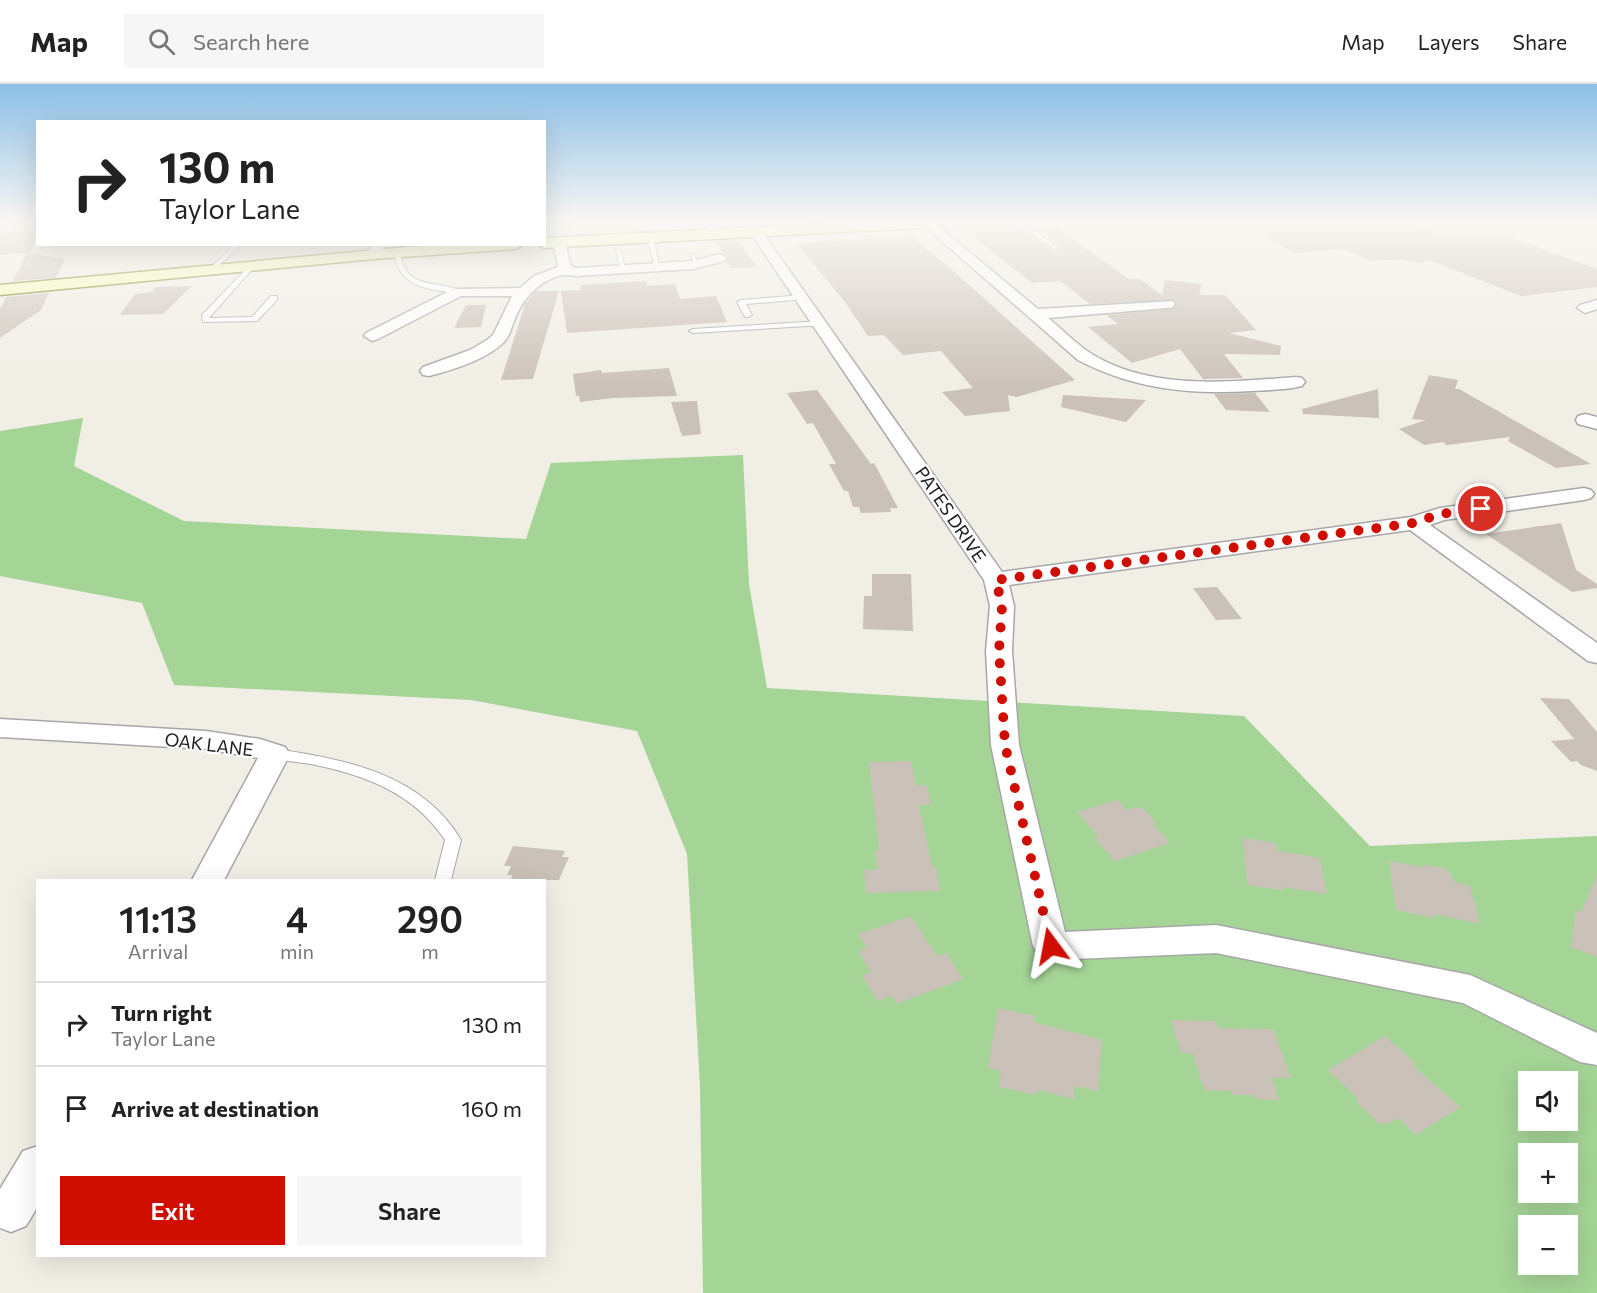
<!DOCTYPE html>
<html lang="en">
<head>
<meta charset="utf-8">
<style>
  :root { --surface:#fff; --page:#f6f6f6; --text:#222; --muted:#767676; --line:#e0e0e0; --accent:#cf0e00 }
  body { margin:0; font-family:Commissioner,sans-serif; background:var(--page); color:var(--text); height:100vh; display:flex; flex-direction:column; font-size:22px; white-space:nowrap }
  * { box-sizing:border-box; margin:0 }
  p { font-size:20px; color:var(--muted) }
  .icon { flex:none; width:33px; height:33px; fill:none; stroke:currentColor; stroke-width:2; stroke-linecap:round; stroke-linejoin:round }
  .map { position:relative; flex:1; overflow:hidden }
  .panel { position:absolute; left:36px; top:795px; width:510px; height:378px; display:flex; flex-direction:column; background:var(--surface); border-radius:0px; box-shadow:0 6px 24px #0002 }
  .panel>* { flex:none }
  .guide { position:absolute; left:36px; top:36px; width:510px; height:126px; border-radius:0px; box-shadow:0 6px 24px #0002; background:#fff; color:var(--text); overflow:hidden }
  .buttons { position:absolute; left:1518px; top:987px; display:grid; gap:12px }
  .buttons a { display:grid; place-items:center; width:60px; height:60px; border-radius:0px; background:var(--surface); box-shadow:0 6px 24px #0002; font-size:30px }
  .pin { position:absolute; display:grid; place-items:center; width:51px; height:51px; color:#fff; margin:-26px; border:3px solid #fff; border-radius:50%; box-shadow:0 2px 6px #0007 }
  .me { position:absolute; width:66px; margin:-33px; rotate:347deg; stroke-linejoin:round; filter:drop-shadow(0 0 4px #0008) }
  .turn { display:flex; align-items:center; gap:21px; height:126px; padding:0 24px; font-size:27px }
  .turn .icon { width:78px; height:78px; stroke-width:2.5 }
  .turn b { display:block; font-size:42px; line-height:51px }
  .eta { display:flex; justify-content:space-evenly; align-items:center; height:102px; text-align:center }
  .eta b { font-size:36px; font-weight:600; line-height:42px }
  .button { display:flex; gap:12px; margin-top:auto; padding:12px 24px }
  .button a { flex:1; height:69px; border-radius:0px; background:var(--accent); color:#fff; font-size:24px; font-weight:600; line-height:69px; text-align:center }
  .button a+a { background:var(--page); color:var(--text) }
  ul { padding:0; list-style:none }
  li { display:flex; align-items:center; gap:18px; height:84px; padding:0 24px; border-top:2px solid var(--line) }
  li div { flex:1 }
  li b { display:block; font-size:22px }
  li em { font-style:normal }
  header { display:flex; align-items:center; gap:36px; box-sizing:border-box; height:84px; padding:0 30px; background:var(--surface); border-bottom:2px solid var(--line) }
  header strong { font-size:28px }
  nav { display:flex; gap:33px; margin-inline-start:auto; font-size:21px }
  .search { width:420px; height:54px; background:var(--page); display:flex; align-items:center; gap:15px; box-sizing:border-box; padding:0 21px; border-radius:0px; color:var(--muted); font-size:22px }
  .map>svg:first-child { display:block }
  .forest { fill:#a4d496; fill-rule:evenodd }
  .building { fill:#cac1b8 }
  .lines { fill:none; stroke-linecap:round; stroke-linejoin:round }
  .service-casing { stroke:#a7a7a7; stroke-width:2 }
  .minor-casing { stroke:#a7a7a7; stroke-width:3 }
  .secondary-casing { stroke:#677d00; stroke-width:3 }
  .service { fill:#fff; fill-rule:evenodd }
  .minor { fill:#fff; fill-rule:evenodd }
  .secondary { fill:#f6ffb5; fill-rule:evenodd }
  .route { stroke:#cf0e00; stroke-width:10; stroke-dasharray:0 18 }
  .labels { text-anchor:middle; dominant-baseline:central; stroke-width:4.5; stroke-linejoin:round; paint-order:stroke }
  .street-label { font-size:18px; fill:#202020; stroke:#fff }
</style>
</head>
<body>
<header>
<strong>Map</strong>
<div class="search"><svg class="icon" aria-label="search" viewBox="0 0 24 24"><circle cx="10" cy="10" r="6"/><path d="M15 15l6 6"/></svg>Search here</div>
<nav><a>Map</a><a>Layers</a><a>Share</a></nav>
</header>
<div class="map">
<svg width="1597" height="1209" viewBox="0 0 1597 1209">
  <rect width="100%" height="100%" fill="#f1eee5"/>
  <!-- forest -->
  <path class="forest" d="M 83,334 L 74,382 L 184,437 L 526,455 L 551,379 L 743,371 L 749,500 L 767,604 L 1244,632 L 1370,762 L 1597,752 L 1597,1209 L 703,1209 L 700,1003 L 687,770 L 637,647 L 471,616 L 174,601 L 142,519 L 0,492 L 0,347 ZM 1528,998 L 1568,998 L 1568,1036 L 1528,1036 ZM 1528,1070 L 1568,1070 L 1568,1108 L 1528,1108 ZM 1528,1142 L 1568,1142 L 1568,1180 L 1528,1180 Z"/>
  <!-- building -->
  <path class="building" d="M 1311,138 L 1404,138 L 1435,150 L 1456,152 L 1499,149 L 1597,185 L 1597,203 L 1521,212 L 1429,176 L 1419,179 L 1401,175 L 1371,177 L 1345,165 L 1296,169 L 1245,142 Z
    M 1055,143 L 1129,195 L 1140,195 L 1162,211 L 1165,196 L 1202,200 L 1199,211 L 1225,211 L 1256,246 L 1229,249 L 1281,262 L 1280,271 L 1224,270 L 1243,294 L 1203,295 L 1180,265 L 1132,279 L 1088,243 L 1118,240 L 1106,231 L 1173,225 L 1177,221 L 1175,216 L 1090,220 L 1060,197 L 1032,199 L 969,149 L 1022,145 L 1054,167 L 1061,165 L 1060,162 L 1036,144 Z
    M 35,145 L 35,160 L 31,168 L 0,171 L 0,149 Z
    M 912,153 L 958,191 L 1075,296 L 1017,313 L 1008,311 L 1010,327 L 965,332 L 942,308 L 973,304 L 941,267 L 903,271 L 884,251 L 868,252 L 845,218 L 796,159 Z
    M 737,156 L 757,183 L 731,184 L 727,178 L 729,173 L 723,169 L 716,157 Z
    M 27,169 L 65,175 L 56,194 L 13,197 Z
    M 646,197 L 647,202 L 675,200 L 680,215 L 716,212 L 727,238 L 567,249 L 561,207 L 581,206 L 580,201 Z
    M 192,202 L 163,230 L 120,231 L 135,210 L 152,208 L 155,203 Z
    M 536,207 L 559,207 L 533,295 L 501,296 L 525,220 Z
    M 49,209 L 41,226 L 0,254 L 0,225 L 6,213 Z
    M 466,221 L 486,221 L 481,243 L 454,244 Z
    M 669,284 L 677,312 L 613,314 L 580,318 L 579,312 L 576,312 L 573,290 L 601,286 L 602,289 Z
    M 1429,291 L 1458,296 L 1455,305 L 1459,305 L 1591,380 L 1556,384 L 1508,357 L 1510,353 L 1447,361 L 1443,358 L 1424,361 L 1399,345 L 1426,336 L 1412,335 Z
    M 1378,305 L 1379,334 L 1303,330 L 1302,325 Z
    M 817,306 L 871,380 L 874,379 L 898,424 L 890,424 L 891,428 L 861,429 L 859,423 L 853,423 L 848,407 L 844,407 L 829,380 L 836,380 L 813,339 L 807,340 L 787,309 Z
    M 1255,309 L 1270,328 L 1226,326 L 1214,310 Z
    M 1063,311 L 1146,316 L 1126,338 L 1061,323 Z
    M 697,317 L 701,350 L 682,352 L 671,318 Z
    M 1561,439 L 1576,486 L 1597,500 L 1597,504 L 1572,508 L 1486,450 Z
    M 872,490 L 911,490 L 913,547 L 863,545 L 864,512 L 872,512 Z
    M 1217,503 L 1242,535 L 1216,536 L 1193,504 Z
    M 1540,614 L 1569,615 L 1597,648 L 1597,687 L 1581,681 L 1577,677 L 1571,678 L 1551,657 L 1574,655 Z
    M 911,677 L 916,701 L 927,701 L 931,721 L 919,721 L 932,783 L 936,783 L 940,807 L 866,809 L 864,786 L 878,785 L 875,766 L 879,766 L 869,678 Z
    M 1118,716 L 1127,726 L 1137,723 L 1144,725 L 1155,737 L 1153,740 L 1170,759 L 1115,777 L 1095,755 L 1099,754 L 1077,728 Z
    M 1243,754 L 1276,759 L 1277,767 L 1320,774 L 1327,810 L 1283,803 L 1283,806 L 1247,801 Z
    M 513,762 L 565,767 L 562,773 L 569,773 L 559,796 L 511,796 L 512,791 L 507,791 L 511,782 L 504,782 Z
    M 1389,777 L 1420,783 L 1424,781 L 1444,784 L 1451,790 L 1454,798 L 1470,802 L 1480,840 L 1435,830 L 1435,834 L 1396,826 Z
    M 1597,791 L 1597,873 L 1571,863 L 1576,826 L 1581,828 Z
    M 911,832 L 937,872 L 946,869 L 963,895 L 896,920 L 892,912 L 877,917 L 862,891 L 871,888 L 858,867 L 867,864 L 858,850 Z
    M 998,924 L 1035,932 L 1034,938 L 1102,956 L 1098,1007 L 1074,1002 L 1074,1015 L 1037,1006 L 1036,1011 L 999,1003 L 1001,987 L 988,984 Z
    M 1171,936 L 1216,937 L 1218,944 L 1273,945 L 1291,994 L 1272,994 L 1279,1016 L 1257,1015 L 1252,1011 L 1233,1011 L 1232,1007 L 1204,1006 L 1193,970 L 1181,969 Z
    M 1385,952 L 1416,980 L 1413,982 L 1460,1023 L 1416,1051 L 1398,1034 L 1388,1040 L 1378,1039 L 1358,1020 L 1356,1013 L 1328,986 Z"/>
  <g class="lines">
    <!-- service casing -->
    <g class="service-casing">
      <path id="service" d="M 1016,138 L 1023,138 L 1059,164 L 1054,165 Z
        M 650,151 L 653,153 L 660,184 L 655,183 L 647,153 Z
        M 235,160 L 242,160 L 213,187 L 209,187 L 209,185 Z
        M 616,165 L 621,166 L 625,186 L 620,185 Z
        M 397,166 L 400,168 C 407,210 436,193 462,208 L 458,210 C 428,204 399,205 394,168 Z
        M 690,170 L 694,170 L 699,181 L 695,181 Z
        M 250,181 L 255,182 L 209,234 L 252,233 L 271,212 L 277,212 L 277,216 L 257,237 L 203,238 L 202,231 Z
        M 803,211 L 807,213 L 806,215 L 746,220 L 752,231 L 748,233 L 745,233 L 737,218 L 741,216 Z
        M 821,237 L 825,239 L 824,241 L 693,249 L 689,247 L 693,245 Z
        M 275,665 C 345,675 422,690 461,756 L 451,796 L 435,796 L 445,756 C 414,709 365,691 311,680 C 298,678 283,677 270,673 L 268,670 L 270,667 Z"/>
    </g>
    <!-- minor casing -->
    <g class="minor-casing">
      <path id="minor" d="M 0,138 L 13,138 L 11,141 L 0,143 Z
        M 700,138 L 713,138 L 726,150 L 720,154 L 715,153 Z
        M 920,138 L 933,138 L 1038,225 L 1173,217 L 1175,220 L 1173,223 L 1168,224 L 1048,234 C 1062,245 1075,259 1090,269 C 1150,307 1229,298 1296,293 L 1302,294 L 1305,298 L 1302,302 C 1286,306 1268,306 1252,307 C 1190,311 1133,305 1078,276 Z
        M 756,144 L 760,145 L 1002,488 L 1411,433 L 1440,424 L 1584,404 L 1591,406 L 1594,410 L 1591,414 L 1584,416 L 1444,436 L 1430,441 L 1597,559 L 1597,579 L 1588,577 L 1410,446 L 1009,501 L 1014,522 L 1012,567 L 1019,661 L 1065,848 L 1216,841 L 1470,891 L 1597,949 L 1597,981 L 1580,978 L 1463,919 L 1216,869 L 1051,876 L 1039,872 L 1033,862 L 991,661 L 986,567 L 990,522 L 984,496 L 750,148 Z
        M 559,154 L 565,158 L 571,182 L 576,184 L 693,177 L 720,170 L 727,174 L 725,177 L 693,185 L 575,192 C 564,190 559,191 549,196 C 531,205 521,219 514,237 C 511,244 510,252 504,258 C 486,276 453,286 429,292 L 423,291 L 420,287 L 423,283 L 470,266 L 487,256 L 493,251 L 512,212 L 461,212 L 378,255 L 372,257 L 364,252 L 366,249 L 453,205 L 520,204 L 534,192 L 558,183 L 553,158 Z
        M 373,160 L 386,160 L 378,173 L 373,174 L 366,170 Z
        M 1597,216 L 1597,225 L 1585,229 L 1577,224 L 1580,221 Z
        M 1585,330 L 1597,333 L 1597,345 L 1578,340 L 1576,336 L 1578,332 Z
        M 0,635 L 206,647 L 260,655 L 285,663 L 290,670 L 224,796 L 192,796 L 258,674 L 206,665 L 0,653 Z
        M 38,1062 L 38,1122 L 26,1142 L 11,1148 L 0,1144 L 0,1105 L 23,1067 Z"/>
    </g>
    <!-- secondary casing -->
    <g class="secondary-casing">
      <path id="secondary" d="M 854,138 L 945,138 L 937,143 L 544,164 L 537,160 L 544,160 L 544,154 Z
        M 440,160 L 524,160 L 516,165 L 373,175 L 0,211 L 0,201 Z"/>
    </g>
    <!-- service -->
    <use href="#service" class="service"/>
    <!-- minor -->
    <use href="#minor" class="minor"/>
    <!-- secondary -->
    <use href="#secondary" class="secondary"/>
  </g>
  <!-- sky -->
  <linearGradient id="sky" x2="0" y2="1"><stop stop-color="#8cbfe6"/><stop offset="0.45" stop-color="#f9f7f3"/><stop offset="1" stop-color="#f9f7f3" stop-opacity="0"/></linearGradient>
  <rect width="1597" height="307" fill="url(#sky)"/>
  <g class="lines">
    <!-- route -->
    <path class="route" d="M 1051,862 L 1005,661 L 999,567 L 1002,522 L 996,496 L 1414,439 L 1440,430 L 1481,425"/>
  </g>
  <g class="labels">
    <!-- street labels -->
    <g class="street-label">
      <text transform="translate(951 430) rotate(56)">PATES DRIVE</text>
      <text transform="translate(209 660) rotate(7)">OAK LANE</text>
    </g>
  </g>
</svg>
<div class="buttons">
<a><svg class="icon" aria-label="sound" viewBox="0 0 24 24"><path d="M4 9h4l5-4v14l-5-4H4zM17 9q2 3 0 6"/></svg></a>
<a>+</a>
<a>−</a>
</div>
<div class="pin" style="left:1481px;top:425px;background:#d93025"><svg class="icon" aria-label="arrive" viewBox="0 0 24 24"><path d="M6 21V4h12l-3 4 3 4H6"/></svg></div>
<svg class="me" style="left:1051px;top:862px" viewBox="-20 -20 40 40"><path d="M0-17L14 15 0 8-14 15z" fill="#cf0e00" stroke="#fff" stroke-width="4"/></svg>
<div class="guide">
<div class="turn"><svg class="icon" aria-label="right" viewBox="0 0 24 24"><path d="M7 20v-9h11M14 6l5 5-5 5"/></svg><div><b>130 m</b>Taylor Lane</div></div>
</div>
<section class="panel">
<div class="eta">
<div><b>11:13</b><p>Arrival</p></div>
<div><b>4</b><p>min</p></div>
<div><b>290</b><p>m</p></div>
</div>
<ul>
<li><svg class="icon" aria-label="right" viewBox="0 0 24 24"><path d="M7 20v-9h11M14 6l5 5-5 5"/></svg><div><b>Turn right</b><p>Taylor Lane</p></div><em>130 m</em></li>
<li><svg class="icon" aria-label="arrive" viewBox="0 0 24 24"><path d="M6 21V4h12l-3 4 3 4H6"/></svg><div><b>Arrive at destination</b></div><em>160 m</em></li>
</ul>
<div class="button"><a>Exit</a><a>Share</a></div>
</section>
</div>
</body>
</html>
